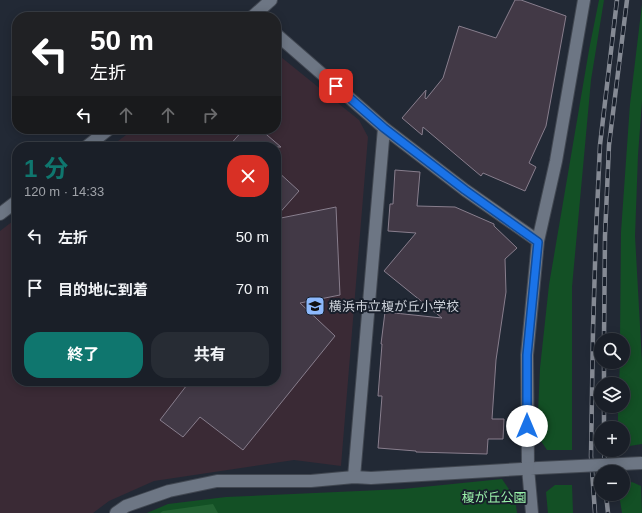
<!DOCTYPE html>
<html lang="ja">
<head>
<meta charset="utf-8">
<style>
  :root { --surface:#1a1f28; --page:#272c34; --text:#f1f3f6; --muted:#9fa2a8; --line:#383d45; --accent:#0f766e }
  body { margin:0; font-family:Helvetica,"Noto Sans JP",sans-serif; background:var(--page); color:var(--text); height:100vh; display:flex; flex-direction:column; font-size:15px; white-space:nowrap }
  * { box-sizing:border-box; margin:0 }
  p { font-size:13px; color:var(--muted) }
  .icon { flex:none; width:22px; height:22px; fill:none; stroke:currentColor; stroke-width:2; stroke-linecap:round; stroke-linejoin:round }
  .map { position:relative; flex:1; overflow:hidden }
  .sheet { position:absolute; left:12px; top:142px; width:269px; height:244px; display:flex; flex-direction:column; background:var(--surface); border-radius:16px; box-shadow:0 2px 10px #0003,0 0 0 1px var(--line) }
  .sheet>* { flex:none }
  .banner { position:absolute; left:12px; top:12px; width:269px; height:122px; border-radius:16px; box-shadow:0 2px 10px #0003,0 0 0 1px var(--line); background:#202124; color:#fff; overflow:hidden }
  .fabs { position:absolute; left:594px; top:333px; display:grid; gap:8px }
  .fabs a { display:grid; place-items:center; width:36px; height:36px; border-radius:50%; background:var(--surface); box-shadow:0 2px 10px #0003,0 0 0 1px var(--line); font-size:20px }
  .pin { position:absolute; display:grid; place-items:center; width:34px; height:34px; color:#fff; margin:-17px; border-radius:8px; box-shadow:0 2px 6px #0006 }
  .me { position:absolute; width:44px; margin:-22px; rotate:0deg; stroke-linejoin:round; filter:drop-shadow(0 0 3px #0008) }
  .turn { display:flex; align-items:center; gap:14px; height:84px; padding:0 12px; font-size:18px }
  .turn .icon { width:52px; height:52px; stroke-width:2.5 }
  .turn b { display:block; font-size:28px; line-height:34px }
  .lanes { display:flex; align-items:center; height:38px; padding:0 12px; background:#0003; justify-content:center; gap:20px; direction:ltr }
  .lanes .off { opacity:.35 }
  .round { display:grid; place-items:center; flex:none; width:42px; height:42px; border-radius:16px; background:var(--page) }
  .summary { display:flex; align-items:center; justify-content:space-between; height:68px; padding:0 12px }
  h1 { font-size:24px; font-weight:700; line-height:30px; color:var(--accent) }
  .cta { display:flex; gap:8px; margin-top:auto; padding:8px 12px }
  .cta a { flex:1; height:46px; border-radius:16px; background:var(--accent); color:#fff; font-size:16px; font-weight:700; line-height:46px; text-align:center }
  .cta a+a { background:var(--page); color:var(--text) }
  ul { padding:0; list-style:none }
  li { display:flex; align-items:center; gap:12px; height:52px; padding:0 12px }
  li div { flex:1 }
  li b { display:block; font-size:15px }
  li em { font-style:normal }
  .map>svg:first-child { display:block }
  .education { fill:#3a2a35 }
  .green { fill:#135025 }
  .forest { fill:#236233 }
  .building { fill:#423946; stroke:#887e8d }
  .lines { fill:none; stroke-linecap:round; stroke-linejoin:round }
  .street-casing { stroke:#414751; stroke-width:14 }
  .secondary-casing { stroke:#414751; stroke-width:14 }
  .street { stroke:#6d7684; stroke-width:12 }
  .secondary { stroke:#6d7684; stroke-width:12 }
  .rail-casing { stroke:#858a94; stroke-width:4.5 }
  .rail { stroke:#181f2b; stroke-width:3; stroke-dasharray:9; stroke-linecap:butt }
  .secondary-bridge-casing { stroke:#414751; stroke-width:14; stroke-linecap:butt }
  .secondary-bridge { stroke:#6d7684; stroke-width:12 }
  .route-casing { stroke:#114b97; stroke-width:10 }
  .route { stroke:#1a73e8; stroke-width:7 }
  .labels { text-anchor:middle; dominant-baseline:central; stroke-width:4; stroke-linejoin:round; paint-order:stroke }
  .poi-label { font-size:13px; fill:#cdd2da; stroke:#181f2b; text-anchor:start }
  .park-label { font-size:13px; fill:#9bf2ab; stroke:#181f2b }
</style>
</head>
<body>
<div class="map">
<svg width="642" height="513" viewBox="0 0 642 513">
  <rect width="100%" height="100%" fill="#222935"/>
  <!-- education -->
  <path class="education" d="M 276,53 L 359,120 L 368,137 L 341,466 L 294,460 L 154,481 L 109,501 L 93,513 L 0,513 L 0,231 L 17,218 L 17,381 L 276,381 L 276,147 L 110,147 L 134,129 L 276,129 Z"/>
  <!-- green -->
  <path class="green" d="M 599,0 L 604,0 L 591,80 L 572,287 L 572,450 L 547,450 L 537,435 L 540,368 L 549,285 L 589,50 Z
    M 642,4 L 642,101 L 638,155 L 635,236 L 642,362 L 642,444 L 623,447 L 623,428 L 618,428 L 618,406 L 623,406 L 623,384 L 619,384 L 620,362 L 623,362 L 623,340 L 620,340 L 621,232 L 630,104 Z
    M 502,479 L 515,498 L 517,513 L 147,513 L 168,504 L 226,497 L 403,489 Z
    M 632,482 L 641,486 L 642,513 L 622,513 L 619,494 L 623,494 L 623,484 Z
    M 555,485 L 572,485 L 573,513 L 548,513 L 546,492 Z"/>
  <!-- forest -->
  <path class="forest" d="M 213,504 L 218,513 L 160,513 L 163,511 Z"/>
  <!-- building -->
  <path class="building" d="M 515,0 L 521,0 L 566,16 L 546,126 L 529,163 L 536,167 L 525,191 L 483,173 L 481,176 L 423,127 L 422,135 L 402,118 L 426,90 L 425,98 L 426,99 L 443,78 L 459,26 L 496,38 Z
    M 244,129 L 260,129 L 281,147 L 228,147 Z
    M 276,170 L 299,191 L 276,217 Z
    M 395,170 L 420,172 L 417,206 L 455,207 L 494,224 L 494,226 L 517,248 L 505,259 L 506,292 L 496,360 L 492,419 L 504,419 L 503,439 L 488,439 L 487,454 L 416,452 L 416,451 L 378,448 L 382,396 L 378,396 L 382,344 L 381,344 L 385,312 L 442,318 L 384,271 L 416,233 L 388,231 L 390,204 L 393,204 Z
    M 336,207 L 340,295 L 300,303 L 335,336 L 243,450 L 200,417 L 183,437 L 160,420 L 190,381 L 276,381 L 276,219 Z"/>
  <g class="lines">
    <!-- street casing -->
    <g class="street-casing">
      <path id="street" d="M 252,17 L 271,0
        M 276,34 L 384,128 L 465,190 L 538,241
        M 86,147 L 109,129
        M 0,214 L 17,201
        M 528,468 L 527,355 L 538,241 L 556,161 L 584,0
        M 354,477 L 384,128"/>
    </g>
    <!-- secondary casing -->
    <g class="secondary-casing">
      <path id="secondary" d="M 528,468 L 532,513
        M 116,513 L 126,506 L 169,491 L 217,481 L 311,481 L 354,477 L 371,478 L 539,468"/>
    </g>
    <!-- street -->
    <use href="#street" class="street"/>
    <!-- secondary -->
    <use href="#secondary" class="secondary"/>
    <!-- rail casing -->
    <g class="rail-casing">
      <path id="rail" d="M 604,340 L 605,236 L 609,145 L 627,0
        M 604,362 L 604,384
        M 604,406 L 604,428
        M 604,450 L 605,472
        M 606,494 L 608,513
        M 595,513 L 591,456 L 593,330 L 596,232 L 600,145 L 617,0"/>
    </g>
    <!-- rail -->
    <use href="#rail" class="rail"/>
    <!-- secondary-bridge casing -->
    <g class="secondary-bridge-casing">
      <path id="secondary-bridge" d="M 539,468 L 642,463"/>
    </g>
    <!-- secondary-bridge -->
    <use href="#secondary-bridge" class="secondary-bridge"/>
  </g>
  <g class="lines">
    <!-- route casing -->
    <g class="route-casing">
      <path id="route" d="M 336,86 L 384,128 L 465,190 L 538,242 L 527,355 L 527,426"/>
    </g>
    <!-- route -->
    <use href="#route" class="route"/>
  </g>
  <!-- icons -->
  <defs>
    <g id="school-square" transform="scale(1)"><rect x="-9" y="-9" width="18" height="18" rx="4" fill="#8db9fc" stroke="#181f2b"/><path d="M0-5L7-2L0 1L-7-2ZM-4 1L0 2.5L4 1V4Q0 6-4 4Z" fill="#111"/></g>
  </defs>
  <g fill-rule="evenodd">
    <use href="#school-square" x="315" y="306"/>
  </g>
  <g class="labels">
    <!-- poi labels -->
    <g class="poi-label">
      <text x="329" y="306">横浜市立榎が丘小学校</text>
    </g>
    <!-- park labels -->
    <g class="park-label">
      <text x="494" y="497">榎が丘公園</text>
    </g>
  </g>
</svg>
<div class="fabs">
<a><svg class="icon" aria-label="search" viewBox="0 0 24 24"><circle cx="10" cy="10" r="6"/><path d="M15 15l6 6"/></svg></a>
<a><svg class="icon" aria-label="layers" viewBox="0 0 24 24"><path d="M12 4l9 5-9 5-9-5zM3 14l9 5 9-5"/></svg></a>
<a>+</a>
<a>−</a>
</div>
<div class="pin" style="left:336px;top:86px;background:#d93025"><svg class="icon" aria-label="arrive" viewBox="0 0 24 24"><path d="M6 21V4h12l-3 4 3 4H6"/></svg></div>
<svg class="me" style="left:527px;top:426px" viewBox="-20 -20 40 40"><circle r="19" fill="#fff"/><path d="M0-13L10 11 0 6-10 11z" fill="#1a73e8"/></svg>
<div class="banner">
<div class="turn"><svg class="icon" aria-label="left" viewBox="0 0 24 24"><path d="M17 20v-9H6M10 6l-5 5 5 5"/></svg><div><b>50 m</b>左折</div></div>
<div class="lanes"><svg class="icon" aria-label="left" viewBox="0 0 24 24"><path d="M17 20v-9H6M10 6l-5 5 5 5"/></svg><svg class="icon off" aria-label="ahead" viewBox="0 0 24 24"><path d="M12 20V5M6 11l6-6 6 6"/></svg><svg class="icon off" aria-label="ahead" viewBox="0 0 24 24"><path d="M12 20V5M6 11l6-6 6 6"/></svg><svg class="icon off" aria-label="right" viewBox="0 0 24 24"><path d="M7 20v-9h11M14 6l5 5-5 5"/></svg></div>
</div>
<section class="sheet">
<div class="summary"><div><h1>1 分</h1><p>120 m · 14:33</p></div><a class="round" style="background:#d93025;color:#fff"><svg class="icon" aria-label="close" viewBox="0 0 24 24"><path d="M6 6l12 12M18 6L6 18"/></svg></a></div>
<ul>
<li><svg class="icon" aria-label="left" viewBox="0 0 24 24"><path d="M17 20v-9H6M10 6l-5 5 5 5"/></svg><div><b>左折</b></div><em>50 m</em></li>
<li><svg class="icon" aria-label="arrive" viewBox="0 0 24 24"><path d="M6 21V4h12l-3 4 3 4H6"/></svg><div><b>目的地に到着</b></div><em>70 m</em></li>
</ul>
<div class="cta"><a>終了</a><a>共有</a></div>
</section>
</div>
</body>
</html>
